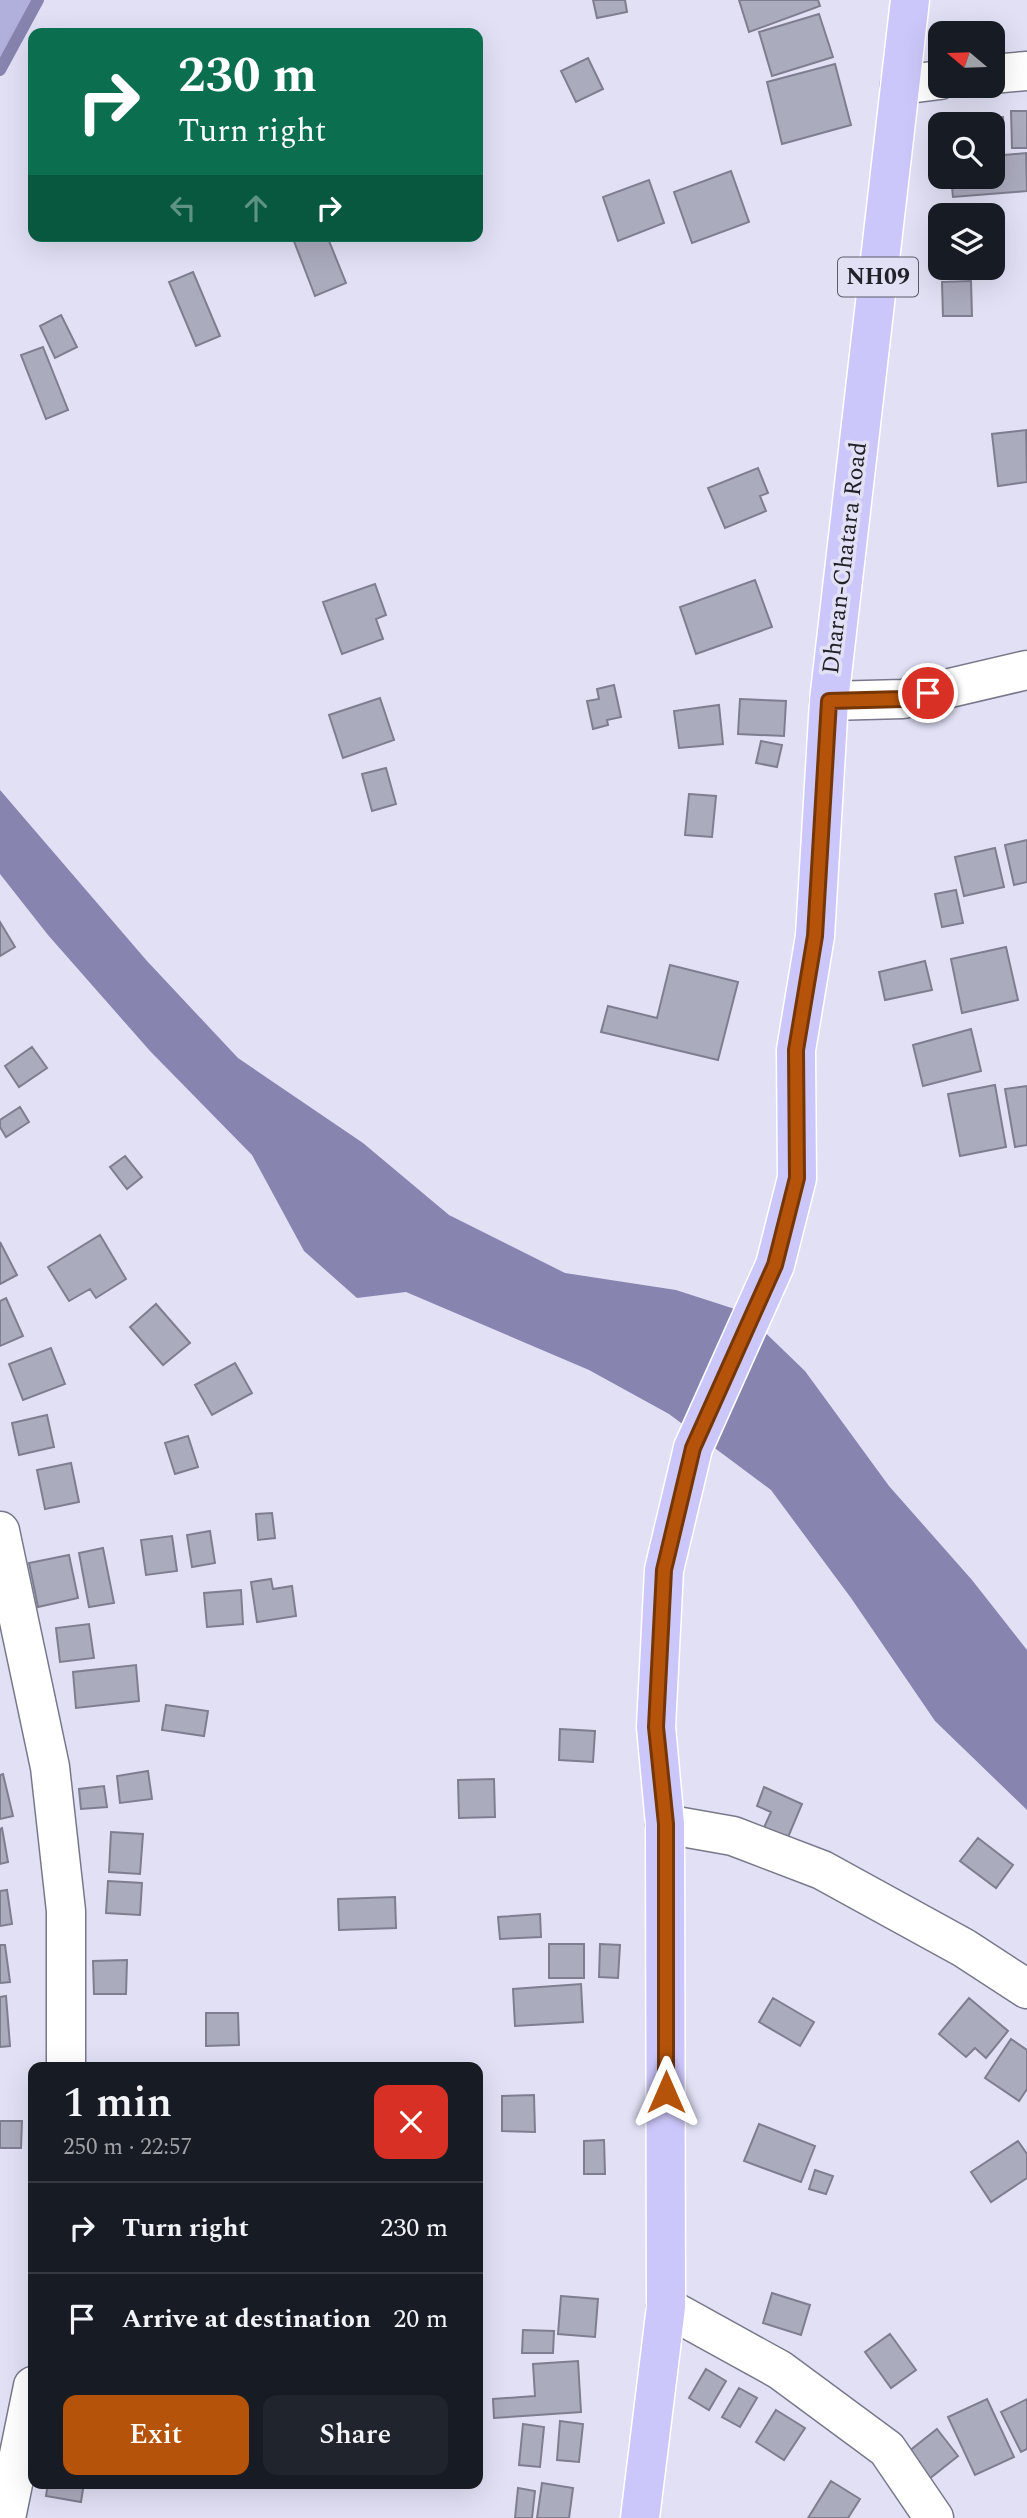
<!DOCTYPE html>
<html lang="en">
<head>
<meta charset="utf-8">
<style>
  :root { --surface:#171b24; --page:#20242c; --text:#f1f3f6; --muted:#9ea1a6; --line:#363941; --accent:#b45309 }
  body { margin:0; font-family:Spectral,serif; background:var(--page); color:var(--text); height:100vh; display:flex; flex-direction:column; font-size:26px; white-space:nowrap }
  * { box-sizing:border-box; margin:0 }
  p { font-size:23px; color:var(--muted) }
  .icon { flex:none; width:38px; height:38px; fill:none; stroke:currentColor; stroke-width:2; stroke-linecap:round; stroke-linejoin:round }
  .map { position:relative; flex:1; overflow:hidden }
  .details { position:absolute; left:28px; top:2062px; width:455px; height:427px; display:flex; flex-direction:column; background:var(--surface); border-radius:14px; box-shadow:0 7px 28px #0002 }
  .details>* { flex:none }
  .hud { position:absolute; left:28px; top:28px; width:455px; height:214px; border-radius:14px; box-shadow:0 7px 28px #0002; background:#0b6e4f; color:#fff; overflow:hidden }
  .needle { width:46px; rotate:289deg }
  .tools { position:absolute; left:928px; top:21px; display:grid; gap:14px }
  .tools a { display:grid; place-items:center; width:77px; height:77px; border-radius:14px; background:var(--surface); box-shadow:0 7px 28px #0002; font-size:35px }
  .pin { position:absolute; display:grid; place-items:center; width:60px; height:60px; color:#fff; margin:-30px; border:4px solid #fff; border-radius:50%; box-shadow:0 2px 7px #0007 }
  .me { position:absolute; width:77px; margin:-38px; rotate:0deg; stroke-linejoin:round; filter:drop-shadow(0 0 5px #0008) }
  .turn { display:flex; align-items:center; gap:24px; height:147px; padding:0 35px; font-size:32px }
  .turn .icon { width:91px; height:91px; stroke-width:2.5 }
  .turn b { display:block; font-size:49px; line-height:60px }
  .lanes { display:flex; align-items:center; height:66px; padding:0 35px; background:#0003; justify-content:center; gap:35px; direction:ltr }
  .lanes .off { opacity:.35 }
  .round { display:grid; place-items:center; flex:none; width:74px; height:74px; border-radius:14px; background:var(--page) }
  .overview { display:flex; align-items:center; justify-content:space-between; height:119px; padding:0 35px }
  h1 { font-size:42px; font-weight:600; line-height:52px }
  .action { display:flex; gap:14px; margin-top:auto; padding:14px 35px }
  .action a { flex:1; height:80px; border-radius:14px; background:var(--accent); color:#fff; font-size:28px; font-weight:600; line-height:80px; text-align:center }
  .action a+a { background:var(--page); color:var(--text) }
  ul { padding:0; list-style:none }
  li { display:flex; align-items:center; gap:21px; height:91px; padding:0 35px; border-top:2px solid var(--line) }
  li div { flex:1 }
  li b { display:block; font-size:26px }
  li em { font-style:normal }
  .map>svg:first-child { display:block }
  .green { fill:#b1afdb }
  .water { fill:#8784b0 }
  .lines { fill:none; stroke-linecap:round; stroke-linejoin:round }
  .stream { stroke:#8784b0; stroke-width:12 }
  .building { fill:#ababbe; stroke:#7f7e90; stroke-width:2 }
  .minor-casing { stroke:#79788b; stroke-width:41 }
  .major-casing { stroke:#fff; stroke-width:41 }
  .minor { stroke:#fff; stroke-width:38 }
  .major { stroke:#ccc7fa; stroke-width:38 }
  .route-casing { stroke:#753606; stroke-width:18 }
  .route { stroke:#b45309; stroke-width:12 }
  .labels { text-anchor:middle; dominant-baseline:central; stroke-width:7; stroke-linejoin:round; paint-order:stroke }
  .shield { fill:#e1e0f5; stroke:#5b5a66; stroke-width:2 }
  .shield-label { font-size:23px; font-weight:bold; fill:#212128 }
  .street-label { font-size:24px; fill:#212128; stroke:#e1e0f5 }
</style>
</head>
<body>
<div class="map">
<svg width="1027" height="2518" viewBox="0 0 1027 2518">
  <rect width="100%" height="100%" fill="#e1e0f5"/>
  <!-- green -->
  <path class="green" d="M 0,0 L 38,0 L 0,70 Z"/>
  <!-- water -->
  <path class="water" d="M 0,790 L 147,961 L 238,1058 L 363,1143 L 449,1215 L 565,1273 L 676,1290 L 744,1312 L 805,1371 L 889,1486 L 972,1580 L 1027,1650 L 1027,1810 L 935,1721 L 851,1598 L 771,1490 L 669,1414 L 589,1370 L 406,1292 L 357,1298 L 304,1251 L 252,1155 L 150,1051 L 48,935 L 0,874 Z"/>
  <g class="lines">
    <!-- stream -->
    <path class="stream" d="M 0,70 L 38,0"/>
  </g>
  <!-- building -->
  <path class="building" d="M 593,0 L 625,0 L 627,12 L 597,18 Z
    M 739,0 L 818,0 L 820,6 L 749,32 Z
    M 819,14 L 833,57 L 772,76 L 759,32 Z
    M 588,58 L 603,89 L 576,102 L 561,71 Z
    M 835,64 L 851,125 L 782,144 L 767,82 Z
    M 1011,111 L 1027,111 L 1027,148 L 1012,148 Z
    M 1003,117 L 1004,149 L 992,149 L 992,124 L 977,124 L 977,118 Z
    M 1026,153 L 1027,191 L 953,197 L 951,177 L 992,177 L 992,156 Z
    M 731,171 L 749,222 L 692,243 L 674,192 Z
    M 649,180 L 664,223 L 618,241 L 603,197 Z
    M 292,236 L 327,236 L 346,283 L 315,296 Z
    M 193,272 L 220,336 L 196,346 L 169,282 Z
    M 971,281 L 972,316 L 943,316 L 942,282 Z
    M 61,315 L 77,347 L 55,358 L 40,326 Z
    M 43,347 L 68,410 L 46,419 L 21,355 Z
    M 1026,430 L 1027,482 L 998,486 L 992,434 Z
    M 758,468 L 768,493 L 760,496 L 766,511 L 725,528 L 708,488 Z
    M 755,580 L 772,627 L 696,654 L 680,607 Z
    M 375,584 L 386,615 L 376,619 L 383,639 L 342,654 L 323,602 Z
    M 614,685 L 621,717 L 607,720 L 608,725 L 593,729 L 587,701 L 599,699 L 597,689 Z
    M 380,698 L 394,740 L 343,758 L 329,715 Z
    M 740,699 L 786,701 L 784,736 L 738,734 Z
    M 719,705 L 723,744 L 679,748 L 674,711 Z
    M 761,741 L 782,745 L 777,767 L 756,763 Z
    M 386,768 L 396,804 L 372,811 L 362,774 Z
    M 689,794 L 716,796 L 712,837 L 685,835 Z
    M 1027,840 L 1027,882 L 1014,885 L 1005,845 Z
    M 995,848 L 1004,887 L 964,896 L 955,857 Z
    M 956,890 L 963,923 L 942,927 L 935,894 Z
    M 0,922 L 15,947 L 0,956 Z
    M 1006,947 L 1018,1000 L 962,1013 L 951,959 Z
    M 925,961 L 932,990 L 885,1000 L 879,972 Z
    M 670,965 L 738,982 L 718,1060 L 601,1032 L 608,1006 L 657,1018 Z
    M 971,1029 L 981,1071 L 923,1086 L 913,1045 Z
    M 32,1047 L 47,1068 L 19,1087 L 5,1066 Z
    M 995,1085 L 1006,1147 L 960,1156 L 948,1094 Z
    M 1027,1086 L 1027,1145 L 1015,1147 L 1005,1089 Z
    M 20,1107 L 29,1122 L 6,1137 L 0,1127 L 0,1120 Z
    M 125,1156 L 142,1177 L 127,1189 L 110,1167 Z
    M 100,1235 L 126,1279 L 96,1298 L 90,1289 L 69,1301 L 48,1267 Z
    M 0,1242 L 17,1275 L 0,1284 Z
    M 6,1298 L 23,1336 L 0,1346 L 0,1301 Z
    M 156,1304 L 190,1343 L 163,1365 L 130,1327 Z
    M 51,1348 L 65,1384 L 23,1400 L 9,1364 Z
    M 235,1363 L 252,1393 L 212,1415 L 195,1385 Z
    M 47,1415 L 54,1447 L 19,1455 L 12,1423 Z
    M 188,1436 L 198,1467 L 175,1474 L 165,1443 Z
    M 71,1463 L 79,1502 L 45,1509 L 37,1470 Z
    M 272,1513 L 275,1538 L 258,1540 L 256,1514 Z
    M 210,1531 L 215,1563 L 192,1567 L 187,1535 Z
    M 172,1536 L 177,1571 L 146,1575 L 141,1540 Z
    M 103,1548 L 114,1603 L 89,1607 L 79,1553 Z
    M 69,1555 L 78,1598 L 38,1607 L 29,1563 Z
    M 271,1579 L 273,1589 L 292,1586 L 296,1616 L 257,1622 L 251,1582 Z
    M 241,1590 L 243,1624 L 207,1627 L 204,1593 Z
    M 89,1624 L 94,1658 L 60,1662 L 56,1628 Z
    M 136,1665 L 139,1701 L 76,1708 L 73,1672 Z
    M 166,1705 L 208,1711 L 204,1736 L 162,1730 Z
    M 560,1729 L 595,1731 L 593,1762 L 559,1760 Z
    M 148,1771 L 152,1799 L 120,1803 L 117,1776 Z
    M 3,1774 L 13,1816 L 0,1819 L 0,1775 Z
    M 494,1779 L 495,1817 L 459,1818 L 458,1780 Z
    M 104,1786 L 107,1807 L 81,1809 L 79,1789 Z
    M 764,1787 L 802,1804 L 786,1842 L 762,1832 L 771,1812 L 757,1806 Z
    M 2,1828 L 8,1862 L 0,1864 L 0,1829 Z
    M 111,1832 L 143,1834 L 140,1874 L 109,1872 Z
    M 978,1838 L 1013,1865 L 996,1888 L 960,1861 Z
    M 108,1881 L 142,1883 L 140,1915 L 106,1913 Z
    M 7,1890 L 12,1924 L 0,1926 L 0,1891 Z
    M 395,1897 L 396,1928 L 339,1930 L 338,1899 Z
    M 540,1914 L 541,1937 L 500,1939 L 498,1917 Z
    M 549,1944 L 584,1944 L 584,1978 L 549,1978 Z
    M 600,1944 L 620,1945 L 618,1978 L 599,1977 Z
    M 0,1945 L 5,1945 L 10,1982 L 0,1983 Z
    M 127,1960 L 126,1994 L 94,1994 L 93,1961 Z
    M 581,1984 L 583,2022 L 515,2026 L 513,1989 Z
    M 6,1996 L 10,2046 L 0,2047 L 0,1997 Z
    M 773,1998 L 814,2022 L 800,2046 L 759,2022 Z
    M 969,1998 L 1008,2031 L 986,2058 L 975,2048 L 966,2057 L 939,2034 Z
    M 206,2013 L 238,2013 L 239,2045 L 206,2046 Z
    M 1011,2039 L 1027,2050 L 1027,2089 L 1019,2101 L 985,2078 Z
    M 534,2095 L 535,2132 L 502,2131 L 502,2096 Z
    M 0,2121 L 22,2121 L 21,2148 L 0,2148 Z
    M 759,2124 L 815,2146 L 801,2182 L 744,2161 Z
    M 604,2140 L 605,2174 L 584,2174 L 584,2141 Z
    M 1018,2141 L 1027,2154 L 1027,2178 L 991,2202 L 971,2172 Z
    M 815,2170 L 833,2176 L 826,2194 L 809,2189 Z
    M 772,2293 L 810,2305 L 801,2335 L 763,2323 Z
    M 561,2296 L 598,2299 L 595,2337 L 558,2334 Z
    M 523,2330 L 554,2331 L 553,2353 L 522,2353 Z
    M 890,2334 L 916,2370 L 891,2388 L 865,2352 Z
    M 578,2361 L 581,2412 L 494,2418 L 493,2399 L 535,2396 L 533,2364 Z
    M 706,2369 L 726,2381 L 709,2410 L 689,2398 Z
    M 739,2388 L 757,2398 L 740,2427 L 722,2417 Z
    M 987,2399 L 1014,2457 L 975,2475 L 948,2417 Z
    M 1027,2399 L 1027,2449 L 1021,2452 L 1001,2412 Z
    M 776,2410 L 805,2428 L 784,2460 L 756,2442 Z
    M 560,2421 L 583,2424 L 579,2462 L 557,2460 Z
    M 523,2424 L 544,2427 L 540,2467 L 519,2465 Z
    M 937,2429 L 958,2456 L 929,2479 L 908,2452 Z
    M 831,2481 L 860,2499 L 848,2518 L 808,2518 Z
    M 48,2483 L 84,2483 L 81,2502 L 46,2496 Z
    M 542,2483 L 573,2488 L 569,2518 L 537,2518 Z
    M 518,2488 L 535,2491 L 532,2518 L 515,2518 Z"/>
  <g class="lines">
    <!-- minor casing -->
    <g class="minor-casing">
      <path id="minor" d="M 992,74 L 1027,71
        M 900,85 L 940,80
        M 829,701 L 903,699 L 1027,670
        M 0,1531 L 50,1767 L 66,1911 L 66,2067
        M 665,1824 L 733,1836 L 822,1870 L 964,1948 L 1027,1989
        M 666,2307 L 780,2370 L 887,2449 L 934,2518
        M 6,2518 L 33,2386"/>
    </g>
    <!-- major casing -->
    <g class="major-casing">
      <path id="major" d="M 640,2518 L 666,2307 L 665,1824 L 656,1727 L 664,1570 L 693,1448 L 775,1265 L 797,1178 L 796,1050 L 815,936 L 829,701 L 910,0"/>
    </g>
    <!-- minor -->
    <use href="#minor" class="minor"/>
    <!-- major -->
    <use href="#major" class="major"/>
  </g>
  <g class="lines">
    <!-- route casing -->
    <g class="route-casing">
      <path id="route" d="M 666,2092 L 666,1824 L 656,1727 L 664,1570 L 693,1448 L 775,1265 L 797,1178 L 796,1050 L 815,936 L 829,701 L 903,699 L 928,693"/>
    </g>
    <!-- route -->
    <use href="#route" class="route"/>
  </g>
  <g class="labels">
    <!-- shield labels -->
    <rect class="shield" x="838" y="257.5" width="80" height="39" rx="5"/>
    <g class="shield-label">
      <text x="878" y="277">NH09</text>
    </g>
    <!-- street labels -->
    <g class="street-label">
      <text transform="translate(845 558) rotate(-83)">Dharan-Chatara Road</text>
    </g>
  </g>
</svg>
<div class="tools">
<a><svg class="needle" viewBox="-14 -14 28 28"><path d="M0-13l5 13h-10z" fill="#e53935"/><path d="M0 13l5-13h-10z" fill="#9ea1a6"/></svg></a>
<a><svg class="icon" aria-label="search" viewBox="0 0 24 24"><circle cx="10" cy="10" r="6"/><path d="M15 15l6 6"/></svg></a>
<a><svg class="icon" aria-label="layers" viewBox="0 0 24 24"><path d="M12 4l9 5-9 5-9-5zM3 14l9 5 9-5"/></svg></a>
</div>
<div class="pin" style="left:928px;top:693px;background:#d93025"><svg class="icon" aria-label="arrive" viewBox="0 0 24 24"><path d="M6 21V4h12l-3 4 3 4H6"/></svg></div>
<svg class="me" style="left:666px;top:2092px" viewBox="-20 -20 40 40"><path d="M0-17L14 15 0 8-14 15z" fill="#b45309" stroke="#fff" stroke-width="4"/></svg>
<div class="hud">
<div class="turn"><svg class="icon" aria-label="right" viewBox="0 0 24 24"><path d="M7 20v-9h11M14 6l5 5-5 5"/></svg><div><b>230 m</b>Turn right</div></div>
<div class="lanes"><svg class="icon off" aria-label="left" viewBox="0 0 24 24"><path d="M17 20v-9H6M10 6l-5 5 5 5"/></svg><svg class="icon off" aria-label="ahead" viewBox="0 0 24 24"><path d="M12 20V5M6 11l6-6 6 6"/></svg><svg class="icon" aria-label="right" viewBox="0 0 24 24"><path d="M7 20v-9h11M14 6l5 5-5 5"/></svg></div>
</div>
<section class="details">
<div class="overview"><div><h1>1 min</h1><p>250 m · 22:57</p></div><a class="round" style="background:#d93025;color:#fff"><svg class="icon" aria-label="close" viewBox="0 0 24 24"><path d="M6 6l12 12M18 6L6 18"/></svg></a></div>
<ul>
<li><svg class="icon" aria-label="right" viewBox="0 0 24 24"><path d="M7 20v-9h11M14 6l5 5-5 5"/></svg><div><b>Turn right</b></div><em>230 m</em></li>
<li><svg class="icon" aria-label="arrive" viewBox="0 0 24 24"><path d="M6 21V4h12l-3 4 3 4H6"/></svg><div><b>Arrive at destination</b></div><em>20 m</em></li>
</ul>
<div class="action"><a>Exit</a><a>Share</a></div>
</section>
</div>
</body>
</html>
